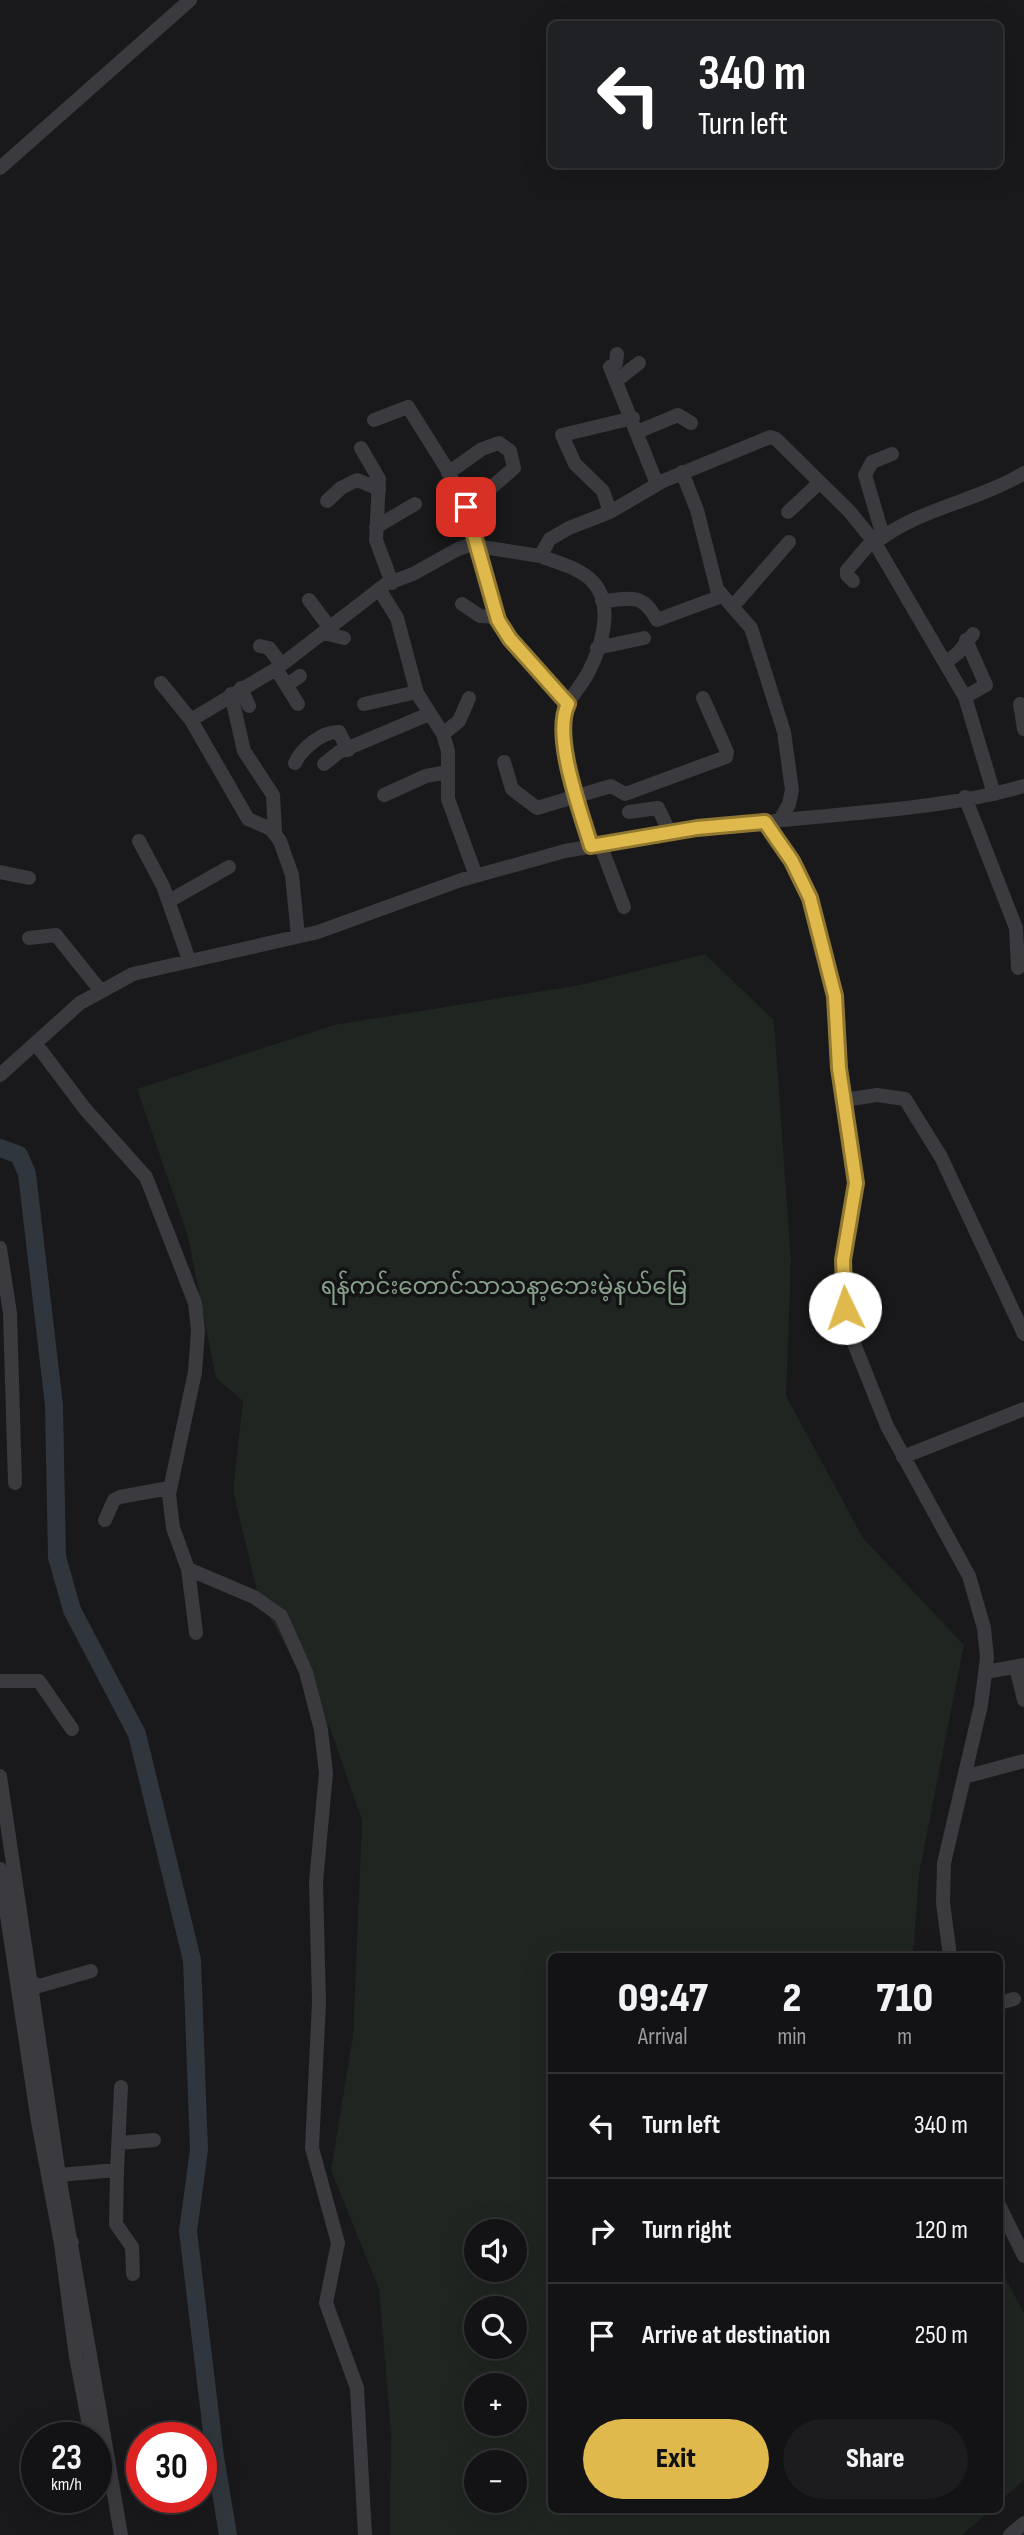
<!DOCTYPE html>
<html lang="en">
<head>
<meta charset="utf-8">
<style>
  :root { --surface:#131214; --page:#1c1b1d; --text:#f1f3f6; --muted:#9d9ea0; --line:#323234; --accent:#dfb94c }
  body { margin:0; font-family:"Sofia Sans Condensed","Noto Sans Myanmar",sans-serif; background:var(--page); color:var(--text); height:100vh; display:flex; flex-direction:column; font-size:26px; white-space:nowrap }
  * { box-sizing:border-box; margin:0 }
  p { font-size:23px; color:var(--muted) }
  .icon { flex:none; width:38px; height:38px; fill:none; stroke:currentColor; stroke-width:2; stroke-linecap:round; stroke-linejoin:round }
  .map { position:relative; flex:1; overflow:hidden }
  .details { position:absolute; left:548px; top:1953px; width:455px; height:560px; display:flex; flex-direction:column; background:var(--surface); border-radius:10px; box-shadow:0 7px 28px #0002,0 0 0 2px var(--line) }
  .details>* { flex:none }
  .top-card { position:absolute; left:548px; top:21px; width:455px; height:147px; border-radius:10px; box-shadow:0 7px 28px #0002,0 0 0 2px var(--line); background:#202124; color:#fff; overflow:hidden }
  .controls { position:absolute; left:464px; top:2219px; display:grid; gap:14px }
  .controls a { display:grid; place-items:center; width:63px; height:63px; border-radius:50%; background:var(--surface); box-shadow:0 7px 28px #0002,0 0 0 2px var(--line); font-size:35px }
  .speed { position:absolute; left:21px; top:2422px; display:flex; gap:14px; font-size:35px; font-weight:700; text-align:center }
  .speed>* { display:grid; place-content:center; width:91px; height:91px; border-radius:50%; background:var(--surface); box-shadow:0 7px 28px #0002,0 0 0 2px var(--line); line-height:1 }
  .speed small { font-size:18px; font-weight:400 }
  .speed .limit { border:10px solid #d22; background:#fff; color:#111 }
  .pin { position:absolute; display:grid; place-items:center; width:60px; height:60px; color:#fff; margin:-30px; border-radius:14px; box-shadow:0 4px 10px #0006 }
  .me { position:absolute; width:77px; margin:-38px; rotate:357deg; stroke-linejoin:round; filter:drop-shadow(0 0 5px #0008) }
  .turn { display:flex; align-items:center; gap:24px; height:147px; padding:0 35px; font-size:32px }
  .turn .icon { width:91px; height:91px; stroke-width:2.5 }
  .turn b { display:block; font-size:49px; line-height:60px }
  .eta { display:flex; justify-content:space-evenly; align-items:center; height:119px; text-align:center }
  .eta b { font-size:42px; font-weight:800; line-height:49px }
  .primary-button { display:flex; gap:14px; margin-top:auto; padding:14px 35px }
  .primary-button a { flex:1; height:80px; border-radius:42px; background:var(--accent); color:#111; font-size:28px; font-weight:800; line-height:80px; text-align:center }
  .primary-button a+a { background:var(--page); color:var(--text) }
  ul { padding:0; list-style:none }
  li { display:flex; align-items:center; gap:21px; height:105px; padding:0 35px; border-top:2px solid var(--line) }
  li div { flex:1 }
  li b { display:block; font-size:26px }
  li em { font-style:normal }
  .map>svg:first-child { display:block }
  .green { fill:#1f2520; fill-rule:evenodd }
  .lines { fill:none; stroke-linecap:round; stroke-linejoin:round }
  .river { stroke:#30363d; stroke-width:18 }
  .minor { stroke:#3a3a3f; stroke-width:14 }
  .route-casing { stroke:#917831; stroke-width:18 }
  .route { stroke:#dfb94c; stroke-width:12 }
  .labels { text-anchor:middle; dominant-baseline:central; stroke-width:7; stroke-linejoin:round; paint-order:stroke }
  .park-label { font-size:23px; fill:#85a189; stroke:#141315 }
</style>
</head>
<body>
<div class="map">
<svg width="1024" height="2535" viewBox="0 0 1024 2535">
  <rect width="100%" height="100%" fill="#19181a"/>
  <!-- green -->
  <path class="green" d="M 705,954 L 774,1020 L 791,1261 L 786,1396 L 863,1538 L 964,1645 L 919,1874 L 913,1956 L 551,1956 L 551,2510 L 991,2510 L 962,2535 L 390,2535 L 391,2433 L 379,2289 L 331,2170 L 353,2036 L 362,1820 L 331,1731 L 258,1595 L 233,1491 L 243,1401 L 216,1378 L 188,1237 L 137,1089 L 334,1025 L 580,985 ZM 476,2231 L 514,2231 L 514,2270 L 476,2270 ZM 476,2308 L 514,2308 L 514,2347 L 476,2347 ZM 476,2385 L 514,2385 L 514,2424 L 476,2424 ZM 476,2462 L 514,2462 L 514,2501 L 476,2501 Z
    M 999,2265 L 1024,2314 L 1024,2480 L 999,2502 Z"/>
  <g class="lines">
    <!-- river -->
    <path class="river" d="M 0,1148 L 19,1155 L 27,1174 L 54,1405 L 57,1557 L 72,1610 L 137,1734 L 192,1960 L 199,2150 L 188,2231 L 215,2457 L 228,2535"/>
    <!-- minor -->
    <path class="minor" d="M 0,168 L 190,0
      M 617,354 L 616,363 L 610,367 L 657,484
      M 616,381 L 639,363
      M 374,420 L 408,407 L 447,469 L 470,516
      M 637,432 L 678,415 L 691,423
      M 361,448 L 379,479 L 376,540 L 392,583
      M 682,472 L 697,510 L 717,589 L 751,628 L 784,732 L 792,790 L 789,804 L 780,820
      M 448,473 L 482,449 L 499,443 L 510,451 L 514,468 L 478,499 L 470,516 L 498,620 L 510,639 L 568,704
      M 327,501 L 341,488 L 357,480 L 379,489
      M 610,512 L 603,491 L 575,464 L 562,435 L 633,418
      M 788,512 L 819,483
      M 376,527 L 415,504
      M 883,536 L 865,475 L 872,462 L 892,454
      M 853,581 L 847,575 L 847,570 L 873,540
      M 379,589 L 397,618 L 417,693 L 443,734 L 448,751 L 448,799 L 476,876
      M 309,600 L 330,628
      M 602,601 C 632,599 642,592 657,620 L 722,596
      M 462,604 L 480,616 L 497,617
      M 734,605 L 789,542
      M 324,633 L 344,638
      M 260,646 L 269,648 L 281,664
      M 597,648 L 644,638
      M 945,663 L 958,653 L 973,634
      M 276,669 L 298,704
      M 161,683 L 191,720
      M 287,685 L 300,676
      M 241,688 L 249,706
      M 231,694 L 244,751 L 273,795 L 275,832
      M 965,697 L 986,685 L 966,640
      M 364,704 L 417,692
      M 1020,704 L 1024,729
      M 443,734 L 459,721 L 469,698
      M 504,762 L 512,789 L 537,808 L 611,786 L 625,794 L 726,757 L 727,752 L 703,698
      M 295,763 C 302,748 323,731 339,732 L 348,750
      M 324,764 L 339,752 L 429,714
      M 994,794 L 965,697 L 875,543 C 919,508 976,502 1024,473
      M 384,795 L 426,776 L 447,772
      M 965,797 L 1016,928 L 1018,968
      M 629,812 L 658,808 L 670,833
      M 774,821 C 856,812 944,809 1024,786
      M 139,841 L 163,886 L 189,960
      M 600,844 L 624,907
      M 591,846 C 580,808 559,755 564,715 C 566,700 581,687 588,673 C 601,648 615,606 593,582 C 580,568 558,563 540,556 L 550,539 L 569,528 L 610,512 L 663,481 L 770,437 L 776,439 L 850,512 L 875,543
      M 0,872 L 29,878
      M 169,901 L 229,867
      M 298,936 L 292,875 L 280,841 L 271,829 L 248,819 L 191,720 L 276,669 L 386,584 L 413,574 L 458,549 L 470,545 L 540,556
      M 29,938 L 56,935 L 100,990
      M 36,1044 L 85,1109 L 146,1177 L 195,1303 L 198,1330 L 195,1372 L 169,1494 L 173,1528 L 188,1569 L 254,1597 L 281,1616 L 306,1672 L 321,1730 L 326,1773 L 316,1882 L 319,2002 L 312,2148 L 338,2243 L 326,2303 L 357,2388 L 365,2535
      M 0,1075 L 80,1003 L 133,974 L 318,932 L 461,880 L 565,851 L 697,828 L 765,822 L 792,861 L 810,898 L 838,1014 L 839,1068 L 856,1183 L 843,1260 L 849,1331 L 887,1426 L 969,1576 L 984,1628 L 987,1658 L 981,1705 L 944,1863 L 943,1903 L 950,1956
      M 844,1100 L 877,1095 L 905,1099 L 941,1157 L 1024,1334
      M 0,1248 L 10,1313 L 15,1483
      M 903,1457 L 1024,1409
      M 105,1520 L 114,1500 L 120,1497 L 169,1488
      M 188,1569 L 196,1633
      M 1016,1667 L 1024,1700
      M 986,1672 L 1024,1665
      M 0,1681 L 39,1681 L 72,1729
      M 0,1776 L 59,2175 L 121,2535
      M 964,1777 L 1024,1761
      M 0,1869 L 38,2122 L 61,2244 L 72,2242
      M 30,1981 L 39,1986 L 91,1971
      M 999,2003 L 1014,1999
      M 119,2143 L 154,2140
      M 117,2170 L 121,2087
      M 59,2175 L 117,2170 L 116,2224 L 132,2247 L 133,2274
      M 999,2205 L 1024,2256
      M 61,2244 L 76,2357 L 91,2436 L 104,2435
      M 1010,2535 L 1024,2523"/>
  </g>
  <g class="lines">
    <!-- route casing -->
    <g class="route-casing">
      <path id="route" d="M 466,507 L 498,620 L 510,639 L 568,704 C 552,736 581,812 591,846 L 697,828 L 765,822 L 792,861 L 810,898 L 835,996 L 839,1068 L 856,1183 L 843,1260 L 845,1308"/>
    </g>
    <!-- route -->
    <use href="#route" class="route"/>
  </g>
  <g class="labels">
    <!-- park labels -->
    <g class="park-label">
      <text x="504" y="1287">ရန်ကင်းတောင်သာသနာ့ဘေးမဲ့နယ်မြေ</text>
    </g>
  </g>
</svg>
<div class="controls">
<a><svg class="icon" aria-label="sound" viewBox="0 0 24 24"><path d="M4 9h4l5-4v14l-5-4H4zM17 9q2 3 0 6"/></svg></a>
<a><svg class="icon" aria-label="search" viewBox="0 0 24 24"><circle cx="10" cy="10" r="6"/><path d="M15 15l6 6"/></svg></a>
<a>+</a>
<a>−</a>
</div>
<div class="speed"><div>23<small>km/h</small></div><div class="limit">30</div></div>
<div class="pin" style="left:466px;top:507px;background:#d93025"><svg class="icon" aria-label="arrive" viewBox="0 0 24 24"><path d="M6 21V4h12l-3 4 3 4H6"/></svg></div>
<svg class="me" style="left:845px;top:1308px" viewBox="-20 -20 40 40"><circle r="19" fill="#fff"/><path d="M0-13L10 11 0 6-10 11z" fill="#dfb94c"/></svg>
<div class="top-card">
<div class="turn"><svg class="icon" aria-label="left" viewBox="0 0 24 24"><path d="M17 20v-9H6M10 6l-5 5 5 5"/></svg><div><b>340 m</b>Turn left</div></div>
</div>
<section class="details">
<div class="eta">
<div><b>09:47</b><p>Arrival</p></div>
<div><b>2</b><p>min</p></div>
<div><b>710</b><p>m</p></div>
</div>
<ul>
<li><svg class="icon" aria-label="left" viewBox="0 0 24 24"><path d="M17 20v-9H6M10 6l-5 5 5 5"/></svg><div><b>Turn left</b></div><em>340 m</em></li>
<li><svg class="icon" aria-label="right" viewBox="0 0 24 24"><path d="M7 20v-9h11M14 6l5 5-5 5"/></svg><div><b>Turn right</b></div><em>120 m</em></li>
<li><svg class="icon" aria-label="arrive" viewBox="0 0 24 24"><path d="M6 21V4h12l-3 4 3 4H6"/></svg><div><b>Arrive at destination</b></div><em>250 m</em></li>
</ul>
<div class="primary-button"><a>Exit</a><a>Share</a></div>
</section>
</div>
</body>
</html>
